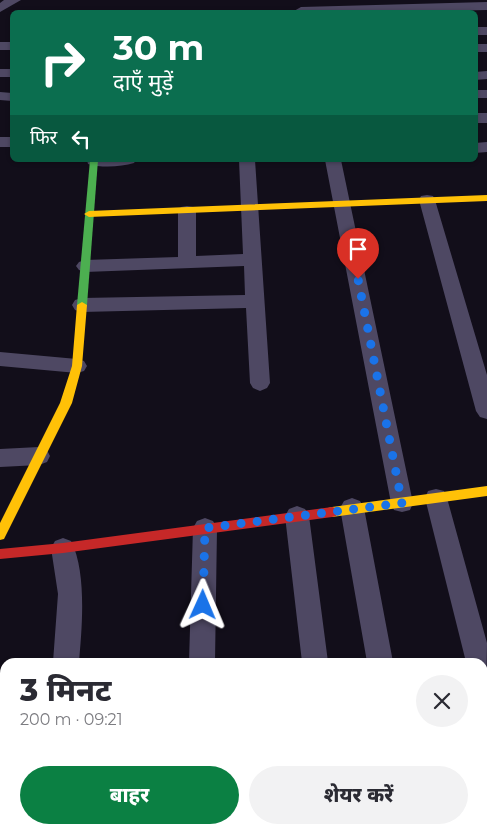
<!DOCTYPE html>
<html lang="hi">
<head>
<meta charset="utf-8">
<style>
  :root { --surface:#fff; --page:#f2f2f3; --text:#2b2b33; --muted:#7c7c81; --accent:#0b8043 }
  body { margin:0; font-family:Montserrat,"Noto Sans Devanagari",sans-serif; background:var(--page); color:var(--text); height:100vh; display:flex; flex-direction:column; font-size:19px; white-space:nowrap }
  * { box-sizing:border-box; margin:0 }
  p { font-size:16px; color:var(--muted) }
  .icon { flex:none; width:28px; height:28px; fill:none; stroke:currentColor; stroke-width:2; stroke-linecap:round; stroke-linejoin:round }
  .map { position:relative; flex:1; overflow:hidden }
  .sheet { position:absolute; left:0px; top:658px; width:488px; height:176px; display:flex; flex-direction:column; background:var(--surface); border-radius:15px 15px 0 0; box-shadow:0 1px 4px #0004 }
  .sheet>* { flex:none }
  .top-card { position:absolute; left:10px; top:10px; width:468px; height:152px; border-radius:8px; box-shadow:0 1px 4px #0004; background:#0b6e4f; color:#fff; overflow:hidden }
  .pin { position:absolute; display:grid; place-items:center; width:42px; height:42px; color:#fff; margin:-51px -21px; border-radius:50% 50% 50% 0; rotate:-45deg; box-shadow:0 0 5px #0007 }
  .pin .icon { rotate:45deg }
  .me { position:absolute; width:55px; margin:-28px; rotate:1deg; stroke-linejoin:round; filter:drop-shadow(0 0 4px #0008) }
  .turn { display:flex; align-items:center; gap:18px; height:105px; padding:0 20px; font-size:22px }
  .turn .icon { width:65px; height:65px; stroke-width:2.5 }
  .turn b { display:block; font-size:35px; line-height:42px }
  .then { display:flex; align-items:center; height:48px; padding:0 20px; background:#0003; gap:10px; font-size:19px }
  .round { display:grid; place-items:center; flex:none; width:52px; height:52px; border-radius:26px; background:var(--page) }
  .headline { display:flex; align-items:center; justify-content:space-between; height:85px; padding:0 20px }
  h1 { font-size:30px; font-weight:800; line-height:38px }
  .action { display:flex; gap:10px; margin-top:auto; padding:10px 20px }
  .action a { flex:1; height:58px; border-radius:30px; background:var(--accent); color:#fff; font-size:20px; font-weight:800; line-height:58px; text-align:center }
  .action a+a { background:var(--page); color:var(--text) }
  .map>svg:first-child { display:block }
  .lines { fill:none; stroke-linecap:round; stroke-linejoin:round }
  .street { fill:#4e4863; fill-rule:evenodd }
  .fast { fill:#4caf50; fill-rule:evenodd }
  .slow { fill:#ffc107; fill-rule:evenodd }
  .jam { fill:#c62828; fill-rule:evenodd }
  .route { stroke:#1a73e8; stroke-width:9; stroke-dasharray:0 16.2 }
</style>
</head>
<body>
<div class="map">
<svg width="487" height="833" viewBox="0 0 487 833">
  <rect width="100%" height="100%" fill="#120e1a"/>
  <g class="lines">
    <!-- street -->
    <path class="street" d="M 4,0 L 21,0 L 0,12 L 0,3 Z
      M 487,2 L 487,10 L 393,12 L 294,11 L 301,7 Z
      M 475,27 L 487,27 L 487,35 L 475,35 Z
      M 0,42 L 12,42 L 12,50 L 0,50 Z
      M 475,44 L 487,44 L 487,52 L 475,52 Z
      M 0,69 L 12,69 L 12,77 L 0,77 Z
      M 487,71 L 487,79 L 475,80 L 475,72 Z
      M 475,90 L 487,90 L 487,98 L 475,98 Z
      M 0,92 L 12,93 L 12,101 L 0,100 Z
      M 475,113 L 487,113 L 487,123 L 475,123 Z
      M 0,137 L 12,137 L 12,147 L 0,147 Z
      M 487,142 L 487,152 L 475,153 L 475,143 Z
      M 87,160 L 136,160 L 134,163 C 121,167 101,168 88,164 Z
      M 239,160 L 255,160 L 270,383 L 267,388 L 260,391 L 253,388 L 250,383 L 246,308 L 82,312 L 75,310 L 72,305 L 75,300 L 82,298 L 245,295 L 244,266 L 85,272 L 79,270 L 76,266 L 79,262 L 85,260 L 178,257 L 178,211 L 181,207 L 187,206 L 193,207 L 196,211 L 196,256 L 243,254 Z
      M 325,160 L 341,160 L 413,503 L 410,510 L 402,512 L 394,510 L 391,503 Z
      M 427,195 L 433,196 L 435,200 L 487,375 L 487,419 L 480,417 L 476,411 L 419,200 L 421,196 Z
      M 0,352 L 77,359 L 84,361 L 87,366 L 84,371 L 77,373 L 0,366 Z
      M 39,447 L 47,450 L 50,456 L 47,462 L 39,465 L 0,467 L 0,449 Z
      M 436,489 L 444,491 L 447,498 L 487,643 L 486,702 L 482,700 L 482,662 L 466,662 L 425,498 L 428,491 Z
      M 352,498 L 360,501 L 364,508 L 393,662 L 367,662 L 340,508 L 344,501 Z
      M 297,506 L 305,509 L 309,516 L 328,662 L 302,662 L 285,516 L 289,509 Z
      M 205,518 L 213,521 L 217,528 L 215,662 L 189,662 L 193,528 L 197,521 Z
      M 63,538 L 71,541 C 87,572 82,628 79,662 L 53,662 L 58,594 L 51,548 L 55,541 Z
      M 29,829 L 59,829 L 58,833 L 28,833 Z
      M 187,829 L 217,829 L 217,833 L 187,833 Z
      M 320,829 L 350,829 L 351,833 L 321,833 Z
      M 396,829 L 426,829 L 427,833 L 397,833 Z"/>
    <!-- fast -->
    <path class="fast" d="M 90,160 L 98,160 L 87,305 L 82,308 L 77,305 Z"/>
    <!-- slow -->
    <path class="slow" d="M 487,195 L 487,201 L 89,217 L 84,214 L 89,211 Z
      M 82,302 L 87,305 L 82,366 L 72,403 L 4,539 L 0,540 L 0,523 L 60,403 L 72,366 L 77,305 Z
      M 487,486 L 487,496 L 332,517 L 328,516 L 326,512 L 328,508 L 332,507 Z"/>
    <!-- jam -->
    <path class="jam" d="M 332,507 L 336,508 L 338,512 L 336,516 L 332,517 L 63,553 L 0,559 L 0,549 L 63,543 Z"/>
  </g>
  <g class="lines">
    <!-- route -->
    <path class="route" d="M 203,605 L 205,528 L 402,503 L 358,279"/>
  </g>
</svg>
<div class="pin" style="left:358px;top:279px;background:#d93025"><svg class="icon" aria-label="arrive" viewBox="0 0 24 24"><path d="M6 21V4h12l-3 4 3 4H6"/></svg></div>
<svg class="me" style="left:203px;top:605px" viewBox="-20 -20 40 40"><path d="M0-17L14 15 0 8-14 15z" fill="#1a73e8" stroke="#fff" stroke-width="4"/></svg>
<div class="top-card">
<div class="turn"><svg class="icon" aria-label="right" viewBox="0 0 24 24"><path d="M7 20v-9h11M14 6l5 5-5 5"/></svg><div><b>30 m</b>दाएँ मुड़ें</div></div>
<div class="then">फिर<svg class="icon" aria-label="left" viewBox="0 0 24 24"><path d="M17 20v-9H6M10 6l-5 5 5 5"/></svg></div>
</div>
<section class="sheet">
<div class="headline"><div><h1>3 मिनट</h1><p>200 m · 09:21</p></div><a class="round"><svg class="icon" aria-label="close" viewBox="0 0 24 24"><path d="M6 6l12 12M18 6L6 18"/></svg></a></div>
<div class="action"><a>बाहर</a><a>शेयर करें</a></div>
</section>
</div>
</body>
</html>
